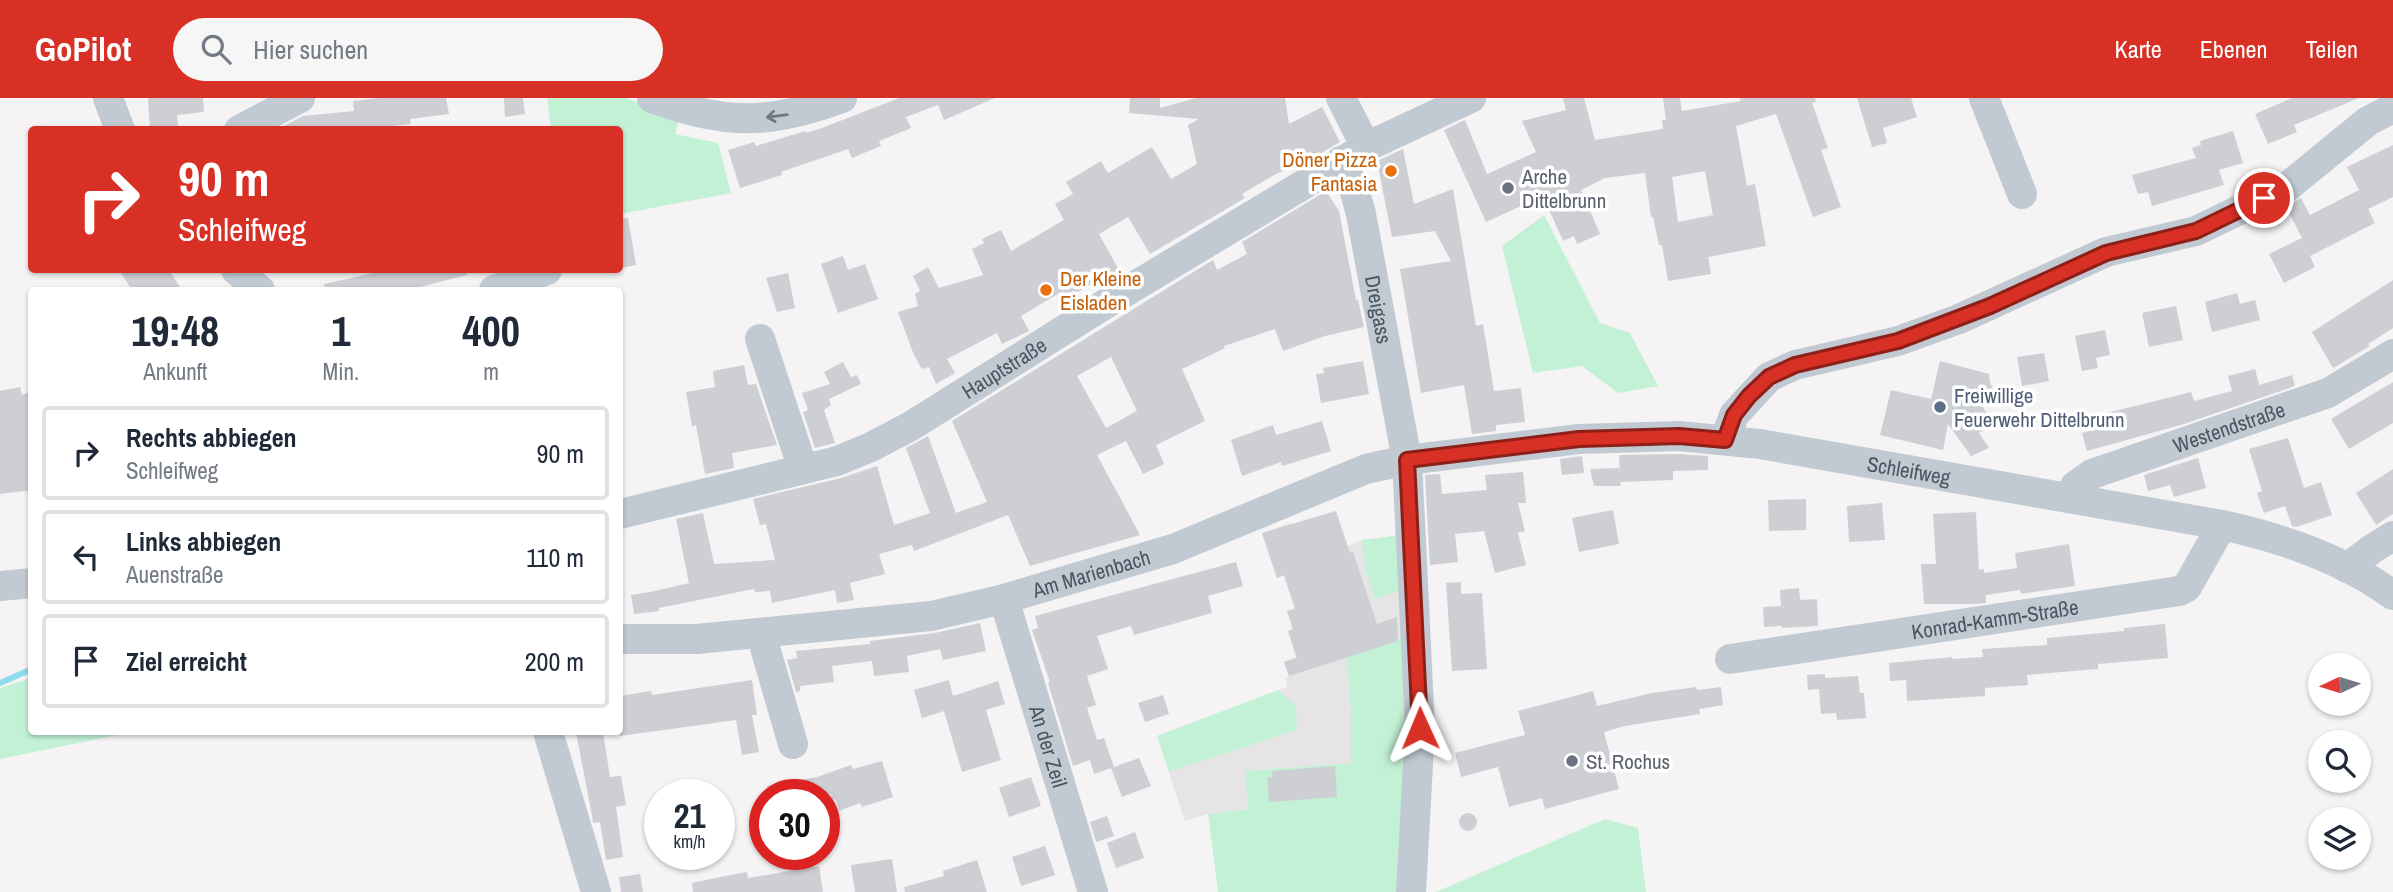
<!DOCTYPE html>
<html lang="de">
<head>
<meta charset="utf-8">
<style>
  :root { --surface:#fff; --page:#f6f6f7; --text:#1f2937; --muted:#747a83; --line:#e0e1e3; --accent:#d93025 }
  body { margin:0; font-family:"Archivo Narrow",sans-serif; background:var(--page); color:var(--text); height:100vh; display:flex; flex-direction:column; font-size:26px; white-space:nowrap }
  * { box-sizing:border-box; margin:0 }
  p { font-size:23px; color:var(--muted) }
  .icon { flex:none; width:38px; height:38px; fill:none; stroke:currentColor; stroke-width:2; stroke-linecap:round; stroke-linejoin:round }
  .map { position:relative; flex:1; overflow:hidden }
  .sheet { position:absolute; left:28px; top:189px; width:595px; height:448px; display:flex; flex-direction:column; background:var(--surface); border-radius:7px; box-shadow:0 2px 5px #0004 }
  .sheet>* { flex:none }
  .guide { position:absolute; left:28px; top:28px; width:595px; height:147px; border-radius:7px; box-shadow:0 2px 5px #0004; background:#d93025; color:#fff; overflow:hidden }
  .needle { width:46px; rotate:266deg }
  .controls { position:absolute; left:2308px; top:555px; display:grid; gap:14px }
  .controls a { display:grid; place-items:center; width:63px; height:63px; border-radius:50%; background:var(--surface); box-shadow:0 2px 5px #0004; font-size:35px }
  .speed { position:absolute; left:644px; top:681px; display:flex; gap:14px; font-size:35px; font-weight:700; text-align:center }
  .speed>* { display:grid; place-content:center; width:91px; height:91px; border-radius:50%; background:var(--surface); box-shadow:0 2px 5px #0004; line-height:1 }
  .speed small { font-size:18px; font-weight:400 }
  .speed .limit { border:10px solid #d22; background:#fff; color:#111 }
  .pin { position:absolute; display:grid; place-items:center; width:60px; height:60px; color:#fff; margin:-30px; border:4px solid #fff; border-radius:50%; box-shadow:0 2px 7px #0007 }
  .me { position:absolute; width:77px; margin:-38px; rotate:359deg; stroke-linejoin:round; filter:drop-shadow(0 0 5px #0008) }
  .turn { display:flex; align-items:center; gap:24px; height:147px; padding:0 35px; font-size:32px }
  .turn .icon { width:91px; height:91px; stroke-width:2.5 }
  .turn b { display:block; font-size:49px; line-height:60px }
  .eta { display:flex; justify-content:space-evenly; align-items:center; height:119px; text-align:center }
  .eta b { font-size:42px; font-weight:700; line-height:49px }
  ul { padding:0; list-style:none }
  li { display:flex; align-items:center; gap:21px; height:94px; margin:0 14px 10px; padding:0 21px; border:4px solid var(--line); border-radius:7px }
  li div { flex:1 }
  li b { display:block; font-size:26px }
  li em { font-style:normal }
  header { display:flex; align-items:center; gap:42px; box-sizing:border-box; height:98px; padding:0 35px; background:var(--accent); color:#fff }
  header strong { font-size:33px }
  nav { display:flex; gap:38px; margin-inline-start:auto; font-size:24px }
  .search { width:490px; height:63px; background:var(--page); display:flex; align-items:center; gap:18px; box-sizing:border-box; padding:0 24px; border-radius:38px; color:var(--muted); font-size:26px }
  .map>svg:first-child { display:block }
  .education { fill:#e6e4e5 }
  .green { fill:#c3f1d5 }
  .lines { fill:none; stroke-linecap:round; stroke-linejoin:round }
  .stream { stroke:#90daee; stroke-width:6 }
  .building { fill:#cdcfd5; fill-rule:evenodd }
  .minor { stroke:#c1cad2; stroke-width:30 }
  .oneway { stroke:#6e7983 }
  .route-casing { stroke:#8d1f18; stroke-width:18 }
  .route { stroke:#d93025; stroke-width:12 }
  .food-dot { fill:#e8710a; stroke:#fff; stroke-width:2.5 }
  .worship-dot { fill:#6b7280; stroke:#fff; stroke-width:2.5 }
  .service-dot { fill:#5c6f8a; stroke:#fff; stroke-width:2.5 }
  .labels { text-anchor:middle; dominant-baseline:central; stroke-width:7; stroke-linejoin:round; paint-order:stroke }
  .food-label { font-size:21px; fill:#c56008; stroke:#fff; text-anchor:end }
  .worship-label { font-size:21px; fill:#5b616d; stroke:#fff; text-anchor:start }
  .street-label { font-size:21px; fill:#4a5661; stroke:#fff }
  .service-label { font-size:21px; fill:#4e5e75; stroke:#fff; text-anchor:start }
</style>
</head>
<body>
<header>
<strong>GoPilot</strong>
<div class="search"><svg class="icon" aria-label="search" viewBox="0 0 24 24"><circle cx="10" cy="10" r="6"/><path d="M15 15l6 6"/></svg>Hier suchen</div>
<nav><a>Karte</a><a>Ebenen</a><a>Teilen</a></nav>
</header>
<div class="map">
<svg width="2393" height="794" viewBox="0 0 2393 794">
  <rect width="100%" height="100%" fill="#f5f3f3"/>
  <!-- education -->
  <path class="education" d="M 1291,425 L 1293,431 L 1327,456 L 1362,442 L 1402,437 L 1406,539 L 1346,560 L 1351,612 L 1351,665 L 1245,673 L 1248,711 L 1208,716 L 1185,723 L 1157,638 L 1287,589 L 1286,580 L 1289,578 L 1284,564 L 1296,559 L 1288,533 L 1293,531 L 1287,513 L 1295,510 L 1284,478 L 1277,480 L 1262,435 Z"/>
  <!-- green -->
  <path class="green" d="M 547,0 L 626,0 L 679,20 L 675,36 L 718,45 L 731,95 L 620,116 L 620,32 L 551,31 Z
    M 1544,117 L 1600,225 L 1630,235 L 1658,288 L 1618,295 L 1582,268 L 1533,275 L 1502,148 Z
    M 1402,437 L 1405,490 L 1375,501 L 1366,474 L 1362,442 Z
    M 1406,539 L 1408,594 L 1398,794 L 1218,794 L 1208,716 L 1248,711 L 1245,673 L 1351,665 L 1351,612 L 1346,559 Z
    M 31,580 L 32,634 L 132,634 L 0,661 L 0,590 Z
    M 1278,592 L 1296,608 L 1297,632 L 1169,674 L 1157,638 Z
    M 1605,721 L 1638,730 L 1646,794 L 1436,794 Z"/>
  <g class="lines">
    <!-- stream -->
    <path class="stream" d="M 0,585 L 32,571"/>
  </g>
  <!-- building -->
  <path class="building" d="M 148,0 L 203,0 L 204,14 L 177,17 L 178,29 L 150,32 Z
    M 380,0 L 446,0 L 449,16 L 410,21 L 411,26 L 392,28 L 392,32 L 284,32 L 284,28 L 303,18 L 354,13 L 353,3 Z
    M 504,0 L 523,0 L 525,16 L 505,19 Z
    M 899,0 L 995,0 L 944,22 L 938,7 L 906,19 L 911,30 L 879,43 L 881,48 L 852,60 L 848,51 L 781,74 L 782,77 L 740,90 L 728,52 L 754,44 L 756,48 L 805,33 L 806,35 L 822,30 Z
    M 1130,0 L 1160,0 L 1160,10 L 1196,0 L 1285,0 L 1289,26 L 1322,9 L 1340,44 L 1313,60 L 1276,76 L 1242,96 L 1245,100 L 1150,156 L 1128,119 L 1099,136 L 1120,174 L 1101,185 L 1099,182 L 1065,201 L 1061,194 L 1021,218 L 1029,233 L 1002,246 L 997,235 L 947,261 L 955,275 L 936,286 L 929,269 L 922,271 L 914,257 L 898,214 L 918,208 L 915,196 L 920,193 L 913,178 L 928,169 L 939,190 L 983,177 L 972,151 L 984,145 L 982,141 L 1001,132 L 1011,153 L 1064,122 L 1055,106 L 1073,96 L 1066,84 L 1101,63 L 1108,75 L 1152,49 L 1171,81 L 1197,66 L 1188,27 L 1199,21 L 1129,15 Z
    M 1563,0 L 1584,0 L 1595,42 L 1663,31 L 1662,22 L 1666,22 L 1663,0 L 1680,0 L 1682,13 L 1741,3 L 1740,0 L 1815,0 L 1816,4 L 1812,5 L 1828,50 L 1821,52 L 1841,109 L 1813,119 L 1776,16 L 1736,28 L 1747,88 L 1755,86 L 1766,148 L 1708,159 L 1711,176 L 1668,183 L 1662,147 L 1659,147 L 1653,119 L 1651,119 L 1645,75 L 1605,80 L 1581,92 L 1600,136 L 1577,146 L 1574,138 L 1563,143 L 1543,98 L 1486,124 L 1444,32 L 1465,22 L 1487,76 L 1536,54 L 1522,23 L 1566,12 ZM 1705,73 L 1713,117 L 1678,124 L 1672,79 Z
    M 1857,0 L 1911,0 L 1917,19 L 1883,30 L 1887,45 L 1872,49 Z
    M 2292,0 L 2359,0 L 2294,27 L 2297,34 L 2268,46 L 2255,16 Z
    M 2233,33 L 2243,65 L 2219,72 L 2224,87 L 2152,108 L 2148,94 L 2138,96 L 2132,77 L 2196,60 L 2192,50 L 2201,47 L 2200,43 Z
    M 2393,47 L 2393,99 L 2368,111 L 2375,125 L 2310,158 L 2315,169 L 2284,185 L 2269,156 L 2302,140 L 2286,109 L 2301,100 L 2310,117 L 2359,92 L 2347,69 Z
    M 1403,51 L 1414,106 L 1453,91 L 1476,228 L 1483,226 L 1494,293 L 1521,290 L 1525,324 L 1496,327 L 1496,333 L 1472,336 L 1464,287 L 1421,295 L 1400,171 L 1451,163 L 1435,133 L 1392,139 L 1377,63 Z
    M 1326,93 L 1339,113 L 1356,202 L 1358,202 L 1364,229 L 1325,238 L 1283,253 L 1275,231 L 1224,248 L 1225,250 L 1182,271 L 1205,323 L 1156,347 L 1164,366 L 1143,376 L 1126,343 L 1097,357 L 1140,437 L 1030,468 L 1008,417 L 914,453 L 912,447 L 879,456 L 885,476 L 850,485 L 854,502 L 837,505 L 835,492 L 772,505 L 770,493 L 755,494 L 754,491 L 659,510 L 659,513 L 634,516 L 631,497 L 650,494 L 689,485 L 676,421 L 703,415 L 714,466 L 775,462 L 766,426 L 760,427 L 753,401 L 841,380 L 877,368 L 894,427 L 930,415 L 906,350 L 928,338 L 956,415 L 987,404 L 952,323 L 1213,162 L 1217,172 L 1247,156 L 1242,144 ZM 1111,259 L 1137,313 L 1106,330 L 1077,278 Z
    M 628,120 L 636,167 L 620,170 L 620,121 Z
    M 843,158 L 848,172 L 865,166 L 878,201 L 838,215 L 821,166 Z
    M 119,172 L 169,172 L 182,192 L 132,192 Z
    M 387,172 L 466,172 L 467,177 L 416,190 L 417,192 L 325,192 L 324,186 Z
    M 788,175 L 795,210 L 777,214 L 766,180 Z
    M 2393,182 L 2393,230 L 2368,246 L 2370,248 L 2333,270 L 2312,234 Z
    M 2237,195 L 2240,206 L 2255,202 L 2260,222 L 2212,234 L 2205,204 Z
    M 2176,208 L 2183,242 L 2149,249 L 2142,215 Z
    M 2105,232 L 2110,257 L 2096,260 L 2098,270 L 2082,273 L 2075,238 Z
    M 2044,255 L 2049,283 L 2022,288 L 2017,259 Z
    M 1363,263 L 1369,296 L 1321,305 L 1316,276 L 1324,275 L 1323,270 Z
    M 1940,263 L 1989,276 L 1990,285 L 2000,305 L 1981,306 L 1994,327 L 1979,335 L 1989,350 L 1971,358 L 1948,326 L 1943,352 L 1880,337 L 1891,292 L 1931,301 Z
    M 843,264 L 851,279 L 857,277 L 861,286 L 829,301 L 831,307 L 824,312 L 835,345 L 815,350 L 803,314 L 808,312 L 802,295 L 830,286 L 824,274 Z
    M 744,267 L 748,287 L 756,286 L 777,347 L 732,355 L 734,370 L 705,376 L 696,327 L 692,328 L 686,294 L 715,289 L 713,273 Z
    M 2255,271 L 2259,287 L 2292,277 L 2295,288 L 2184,326 L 2087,353 L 2082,335 L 2094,332 L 2092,325 L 2104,322 L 2103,316 L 2191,294 L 2194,303 L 2232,293 L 2228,278 Z
    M 2393,284 L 2393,325 L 2349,351 L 2331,321 Z
    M 20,289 L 22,297 L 32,293 L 32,392 L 0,396 L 0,293 Z
    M 1322,323 L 1331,353 L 1282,368 L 1281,364 L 1242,378 L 1231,342 L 1273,327 L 1276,337 Z
    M 2288,340 L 2304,390 L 2321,384 L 2332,417 L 2296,429 L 2292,428 L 2285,408 L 2264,415 L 2257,395 L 2262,393 L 2249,351 Z
    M 1678,356 L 1708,358 L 1708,372 L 1673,373 L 1673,382 L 1620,384 L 1621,388 L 1594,388 L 1590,371 L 1619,370 L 1620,377 L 1619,357 Z
    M 1582,358 L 1584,375 L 1562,377 L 1560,361 Z
    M 2198,360 L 2206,390 L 2174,399 L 2170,387 L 2148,393 L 2144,377 Z
    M 2393,371 L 2393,416 L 2376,427 L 2356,395 Z
    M 1523,374 L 1526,405 L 1518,405 L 1525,433 L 1518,435 L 1526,467 L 1495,475 L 1484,433 L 1455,436 L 1458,464 L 1430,467 L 1425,377 L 1440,376 L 1442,396 L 1487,392 L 1485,377 Z
    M 1806,401 L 1806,432 L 1769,433 L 1768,402 Z
    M 1882,405 L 1885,442 L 1849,444 L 1847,408 Z
    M 1613,412 L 1619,446 L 1579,454 L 1572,420 Z
    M 1336,413 L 1350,455 L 1353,454 L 1377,526 L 1397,519 L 1398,543 L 1289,578 L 1284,564 L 1297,560 L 1288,533 L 1293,531 L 1287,513 L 1295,511 L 1284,477 L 1277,480 L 1262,435 Z
    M 1976,414 L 1979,472 L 1984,471 L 1984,475 L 2017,470 L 2015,455 L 2069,446 L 2075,488 L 2021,496 L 2020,492 L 1986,497 L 1986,505 L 1975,506 L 1924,506 L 1921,466 L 1936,466 L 1933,416 Z
    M 1236,464 L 1243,488 L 1208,498 L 1212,515 L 1134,537 L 1131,528 L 1097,538 L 1108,571 L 1087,578 L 1096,607 L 1087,610 L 1097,642 L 1104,640 L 1114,669 L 1094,676 L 1090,662 L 1073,668 L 1048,585 L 1050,584 L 1032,532 L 1038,530 L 1035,518 Z
    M 1461,484 L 1461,496 L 1482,495 L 1487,571 L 1452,573 L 1446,485 Z
    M 1799,490 L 1800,502 L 1817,501 L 1818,528 L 1782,530 L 1782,528 L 1764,529 L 1763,509 L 1781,508 L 1780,492 Z
    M 980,525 L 986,553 L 943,562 L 940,551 L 907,558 L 909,574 L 874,578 L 872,563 L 832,568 L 834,584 L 800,588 L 800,593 L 796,594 L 787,562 L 797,560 L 796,553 L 870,546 L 870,543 L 935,535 Z
    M 2165,526 L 2168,560 L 2098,566 L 2098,571 L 2027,577 L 2028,587 L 1985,590 L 1985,598 L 1907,603 L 1906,582 L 1890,583 L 1889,565 L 1952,559 L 1952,561 L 1983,559 L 1982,551 L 2047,547 L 2047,540 L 2124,533 L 2124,530 Z
    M 1825,576 L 1825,580 L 1858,578 L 1860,595 L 1864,595 L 1866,620 L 1837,622 L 1836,615 L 1821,616 L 1819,591 L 1808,592 L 1807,577 Z
    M 752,582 L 757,617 L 752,617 L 759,654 L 742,657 L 736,622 L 620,638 L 620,598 L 651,593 L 652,597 Z
    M 949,582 L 953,598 L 998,583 L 1005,606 L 986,612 L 1001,662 L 962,674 L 944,613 L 922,620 L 914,592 Z
    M 1696,589 L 1697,592 L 1721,589 L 1723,607 L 1699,611 L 1700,616 L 1625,628 L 1604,634 L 1619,691 L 1545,711 L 1542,700 L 1509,709 L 1498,669 L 1461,679 L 1455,655 L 1525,637 L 1518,613 L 1593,593 L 1597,608 L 1652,595 Z
    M 1163,597 L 1169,616 L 1145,624 L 1138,605 Z
    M 576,634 L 603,634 L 610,679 L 621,678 L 626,707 L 616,709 L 623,759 L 606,762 L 600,724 L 593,725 L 592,718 Z
    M 1139,660 L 1151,688 L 1122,699 L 1111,670 Z
    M 882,663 L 893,699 L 862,709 L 860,705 L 839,713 L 836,702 L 832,701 L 831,696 L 768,696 L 767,688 L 817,679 L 851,667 L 853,671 Z
    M 1335,668 L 1337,699 L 1269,704 L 1267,679 L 1273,679 L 1272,673 Z
    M 1031,679 L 1041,708 L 1009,719 L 999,690 Z
    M1459 724a9 9 0 1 1 18 0a9 9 0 1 1-18 0Z
    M 1107,718 L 1114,738 L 1096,744 L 1090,724 Z
    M 1135,734 L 1144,760 L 1116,770 L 1107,745 Z
    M 1045,748 L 1055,777 L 1021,788 L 1012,759 Z
    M 892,761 L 897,794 L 855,794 L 851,767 Z
    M 977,762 L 987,794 L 905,794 L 904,789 L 944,778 L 943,773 Z
    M 819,768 L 823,794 L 693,794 L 692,785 L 725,778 L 747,774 L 748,780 Z
    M 640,776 L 643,794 L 621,794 L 619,779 Z"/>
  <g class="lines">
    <!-- minor -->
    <g class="minor">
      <path d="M 108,0 L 120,32"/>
      <path d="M 652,0 C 724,27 770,27 842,0"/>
      <path d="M 1341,0 L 1366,49"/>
      <path d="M 1984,0 L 2022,96"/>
      <path d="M 239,32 L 300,0"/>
      <path id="s1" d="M 1341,63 L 1353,87 L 1361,116 L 1407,362 L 1420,630 L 1411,794"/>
      <path d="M 236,172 L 260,192"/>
      <path d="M 494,192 L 547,172"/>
      <path d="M 760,241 L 803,371"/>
      <path d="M 1725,342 L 1734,317 L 1769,279 L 1795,267 L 1898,243 L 1959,221 L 2106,154 L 2196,133 L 2287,89 L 2368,23 L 2393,10"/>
      <path id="s2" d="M 2069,399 L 2075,388 L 2092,376 L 2328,295 L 2393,256"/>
      <path id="s3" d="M 620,416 L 837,363 L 871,349 L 911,328 L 1115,200 L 1366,49 L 1471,0"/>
      <path d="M 2347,470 L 2372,451 L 2393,438"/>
      <path d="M 0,488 L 32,485"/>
      <path id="s4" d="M 1004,501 L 1093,794"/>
      <path d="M 761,536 L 793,646"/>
      <path id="s5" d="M 620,541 L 697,541 L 931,518 L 1004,501 L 1173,451 L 1366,371 L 1407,362 L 1579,341 L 1679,338 L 1760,346 L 2222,427 C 2282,440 2343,461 2393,497"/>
      <path id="s6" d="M 1730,561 L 2179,493 L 2187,489 L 2222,427"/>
      <path d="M 548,634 L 596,794"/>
    </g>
  </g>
  <!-- one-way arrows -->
  <defs><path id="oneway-shaft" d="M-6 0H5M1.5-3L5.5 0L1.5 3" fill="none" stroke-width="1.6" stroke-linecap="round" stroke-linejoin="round" transform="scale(1.75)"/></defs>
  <use class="oneway" href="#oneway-shaft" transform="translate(777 18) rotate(172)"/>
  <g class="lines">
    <!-- route casing -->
    <g class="route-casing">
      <path id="route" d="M 1420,630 L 1407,362 L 1579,341 L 1679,338 L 1725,342 L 1734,317 L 1749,298 L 1769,279 L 1795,267 L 1898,243 L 1990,208 L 2106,155 L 2196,133 L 2264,100"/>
    </g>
    <!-- route -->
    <use href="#route" class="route"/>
  </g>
  <!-- markers -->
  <g class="food-dot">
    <circle cx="1391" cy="73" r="7"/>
    <circle cx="1046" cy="192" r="7"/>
  </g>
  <g class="worship-dot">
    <circle cx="1508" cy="90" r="7"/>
    <circle cx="1572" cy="663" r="7"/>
  </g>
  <circle class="service-dot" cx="1940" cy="309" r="7"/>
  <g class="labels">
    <!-- food labels -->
    <g class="food-label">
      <text x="1377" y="61">Döner Pizza<tspan x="1377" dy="24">Fantasia</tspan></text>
      <text x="1060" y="180" text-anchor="start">Der Kleine<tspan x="1060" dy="24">Eisladen</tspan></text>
    </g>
    <!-- worship labels -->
    <g class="worship-label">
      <text x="1522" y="78">Arche<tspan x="1522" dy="24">Dittelbrunn</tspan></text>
      <text x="1586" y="663">St. Rochus</text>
    </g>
    <!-- street labels -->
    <g class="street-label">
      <text stroke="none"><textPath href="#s1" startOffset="154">Dreigass</textPath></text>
      <text stroke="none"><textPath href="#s3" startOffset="415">Hauptstraße</textPath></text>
      <text stroke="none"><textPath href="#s2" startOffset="178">Westendstraße</textPath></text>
      <text stroke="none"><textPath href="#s5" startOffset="1320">Schleifweg</textPath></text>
      <text stroke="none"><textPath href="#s5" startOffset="478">Am Marienbach</textPath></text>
      <text stroke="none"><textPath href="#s6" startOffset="268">Konrad-Kamm-Straße</textPath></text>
      <text stroke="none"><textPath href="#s4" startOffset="154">An der Zeil</textPath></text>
    </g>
    <!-- service labels -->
    <g class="service-label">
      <text x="1954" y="297">Freiwillige<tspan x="1954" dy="24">Feuerwehr Dittelbrunn</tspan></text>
    </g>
  </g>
</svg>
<div class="controls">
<a><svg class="needle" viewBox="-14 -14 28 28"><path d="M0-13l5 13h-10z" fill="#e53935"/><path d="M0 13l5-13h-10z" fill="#747a83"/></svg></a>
<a><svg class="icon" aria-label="search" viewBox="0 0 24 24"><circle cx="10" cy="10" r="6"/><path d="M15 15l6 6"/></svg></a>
<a><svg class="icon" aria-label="layers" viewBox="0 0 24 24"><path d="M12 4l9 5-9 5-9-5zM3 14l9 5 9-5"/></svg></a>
</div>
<div class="speed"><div>21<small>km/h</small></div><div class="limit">30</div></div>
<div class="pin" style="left:2264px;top:100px;background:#d93025"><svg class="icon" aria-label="arrive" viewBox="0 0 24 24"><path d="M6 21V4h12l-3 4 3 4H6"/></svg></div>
<svg class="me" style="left:1420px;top:630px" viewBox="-20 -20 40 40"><path d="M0-17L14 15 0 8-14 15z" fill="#d93025" stroke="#fff" stroke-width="4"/></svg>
<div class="guide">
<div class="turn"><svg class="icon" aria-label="right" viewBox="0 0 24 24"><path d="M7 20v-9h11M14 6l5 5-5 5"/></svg><div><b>90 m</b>Schleifweg</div></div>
</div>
<section class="sheet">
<div class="eta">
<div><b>19:48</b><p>Ankunft</p></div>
<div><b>1</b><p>Min.</p></div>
<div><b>400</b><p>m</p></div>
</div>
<ul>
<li><svg class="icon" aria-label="right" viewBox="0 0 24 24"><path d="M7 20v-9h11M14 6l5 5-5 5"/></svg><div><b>Rechts abbiegen</b><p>Schleifweg</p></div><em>90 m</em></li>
<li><svg class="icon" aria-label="left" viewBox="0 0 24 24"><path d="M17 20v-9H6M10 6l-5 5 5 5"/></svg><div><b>Links abbiegen</b><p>Auenstraße</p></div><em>110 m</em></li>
<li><svg class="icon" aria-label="arrive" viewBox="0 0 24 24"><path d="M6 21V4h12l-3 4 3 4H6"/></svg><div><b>Ziel erreicht</b></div><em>200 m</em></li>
</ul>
</section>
</div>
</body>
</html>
